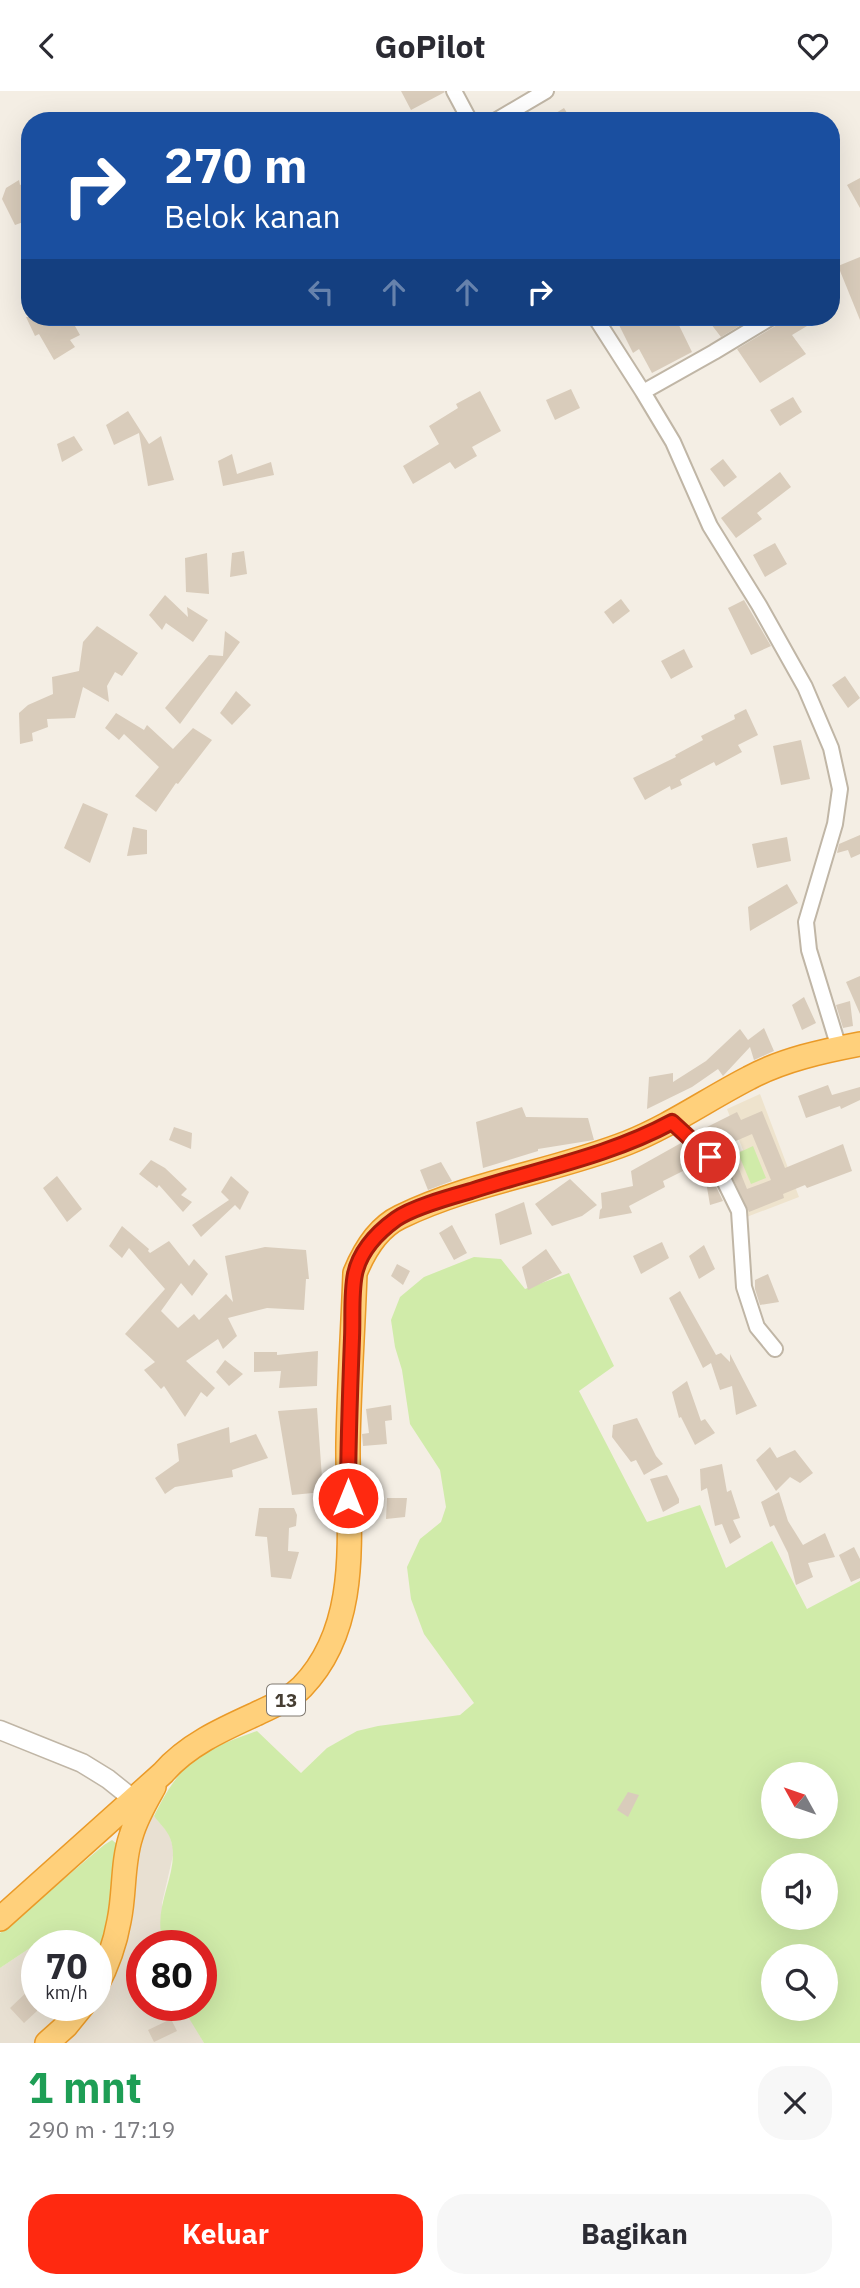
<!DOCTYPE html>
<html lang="id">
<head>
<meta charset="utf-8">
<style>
  :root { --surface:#fff; --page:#f7f7f7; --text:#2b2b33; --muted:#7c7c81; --accent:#ff2910 }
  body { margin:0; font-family:"IBM Plex Sans",sans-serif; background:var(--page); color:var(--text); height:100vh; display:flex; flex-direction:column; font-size:26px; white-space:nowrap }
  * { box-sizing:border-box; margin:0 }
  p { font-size:23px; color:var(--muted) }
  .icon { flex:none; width:38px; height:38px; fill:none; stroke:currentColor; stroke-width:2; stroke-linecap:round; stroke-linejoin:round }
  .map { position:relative; height:1952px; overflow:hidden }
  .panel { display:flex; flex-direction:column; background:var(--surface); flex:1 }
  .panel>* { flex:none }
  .banner { position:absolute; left:21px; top:21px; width:819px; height:214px; border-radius:28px; box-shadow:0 7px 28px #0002; background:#1a4fa0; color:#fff; overflow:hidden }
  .needle { width:46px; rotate:310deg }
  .controls { position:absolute; left:761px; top:1671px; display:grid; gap:14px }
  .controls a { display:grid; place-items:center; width:77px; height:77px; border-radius:50%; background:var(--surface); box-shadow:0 7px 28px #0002; font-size:35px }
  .speed { position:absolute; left:21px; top:1839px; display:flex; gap:14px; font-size:35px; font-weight:700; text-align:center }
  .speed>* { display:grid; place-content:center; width:91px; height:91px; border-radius:50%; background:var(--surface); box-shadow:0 7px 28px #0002; line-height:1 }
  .speed small { font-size:18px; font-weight:400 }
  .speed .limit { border:10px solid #d22; background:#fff; color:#111 }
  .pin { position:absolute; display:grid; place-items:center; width:60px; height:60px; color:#fff; margin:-30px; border:4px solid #fff; border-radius:50%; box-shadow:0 2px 7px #0007 }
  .me { position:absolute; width:77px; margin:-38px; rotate:0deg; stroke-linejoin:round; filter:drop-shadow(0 0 5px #0008) }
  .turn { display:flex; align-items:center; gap:24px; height:147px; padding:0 28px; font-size:32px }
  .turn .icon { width:91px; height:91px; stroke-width:2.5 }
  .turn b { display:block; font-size:49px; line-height:60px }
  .lanes { display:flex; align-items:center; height:66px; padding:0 28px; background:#0003; justify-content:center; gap:35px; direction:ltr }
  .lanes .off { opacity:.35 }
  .round { display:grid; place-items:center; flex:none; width:74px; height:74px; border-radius:28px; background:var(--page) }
  .headline { display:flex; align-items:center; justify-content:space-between; height:119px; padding:0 28px }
  h1 { font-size:42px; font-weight:700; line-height:52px; color:#1e9e55 }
  .primary-button { display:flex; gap:14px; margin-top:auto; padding:14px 28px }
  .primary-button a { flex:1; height:80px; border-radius:28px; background:var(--accent); color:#fff; font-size:28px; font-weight:700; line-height:80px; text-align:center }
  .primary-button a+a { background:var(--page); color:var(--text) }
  header { display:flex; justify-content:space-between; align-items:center; height:91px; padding:0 28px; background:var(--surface); font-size:32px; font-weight:700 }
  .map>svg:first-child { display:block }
  .residential { fill:#e8e0d2 }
  .education { fill:#eee3cd }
  .green { fill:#d0eba9; fill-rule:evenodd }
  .building { fill:#d9ccbb; fill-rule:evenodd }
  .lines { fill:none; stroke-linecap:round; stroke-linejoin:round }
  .minor-casing { stroke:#c0b6a6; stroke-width:18 }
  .tertiary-casing { stroke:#c0b6a6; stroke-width:21 }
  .trunk-casing { stroke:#ea9a28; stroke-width:26 }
  .minor { stroke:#fff; stroke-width:14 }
  .tertiary { stroke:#fff; stroke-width:18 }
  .trunk { stroke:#ffd07b; stroke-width:23 }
  .route-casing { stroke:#a61b0a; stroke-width:18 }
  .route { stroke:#ff2910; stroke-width:12 }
  .labels { text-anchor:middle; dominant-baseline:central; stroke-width:6; stroke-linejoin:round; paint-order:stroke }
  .shield { fill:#fff; stroke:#7e7870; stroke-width:2 }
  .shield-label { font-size:19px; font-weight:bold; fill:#463e33 }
</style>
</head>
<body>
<header><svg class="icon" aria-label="back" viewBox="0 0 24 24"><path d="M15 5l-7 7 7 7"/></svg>GoPilot<svg class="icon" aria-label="heart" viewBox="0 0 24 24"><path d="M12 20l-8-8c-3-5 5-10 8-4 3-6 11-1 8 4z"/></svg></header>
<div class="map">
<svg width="860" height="1952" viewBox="0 0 860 1952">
  <rect width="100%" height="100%" fill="#f4eee4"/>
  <!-- residential -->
  <path class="residential" d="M 135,1713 L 154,1725 L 169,1743 L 174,1760 L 162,1812 L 162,1850 L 165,1855 L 142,1855 L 142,1914 L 183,1915 L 204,1952 L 0,1952 L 0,1877 L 36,1853 L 37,1914 L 96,1914 L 96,1871 L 117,1753 Z"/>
  <!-- education -->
  <path class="education" d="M 760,1003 L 799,1106 L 744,1127 L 721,1069 L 743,1059 L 727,1018 Z"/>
  <!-- green -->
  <path class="green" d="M 753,1055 L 766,1087 L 751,1093 L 738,1062 Z
    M 474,1166 L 501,1168 L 525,1198 L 569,1182 L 614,1275 L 579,1300 L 647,1431 L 700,1414 L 726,1477 L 772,1450 L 807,1518 L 860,1490 L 860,1952 L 204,1952 L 184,1919 L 183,1915 L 201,1914 L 201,1855 L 165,1855 C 148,1818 183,1780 170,1747 C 167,1739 159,1732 154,1725 C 181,1670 200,1660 257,1640 L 301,1682 L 327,1657 L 357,1640 L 378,1635 L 460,1624 L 474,1612 L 424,1543 L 411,1508 L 407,1476 L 420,1448 L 441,1431 L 446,1416 L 440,1379 L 410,1333 L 402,1279 L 395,1256 L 391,1229 L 400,1206 L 424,1186 ZM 774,1684 L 826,1684 L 826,1736 L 774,1736 ZM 774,1774 L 826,1774 L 826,1827 L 774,1827 ZM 774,1866 L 826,1866 L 826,1918 L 774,1918 Z
    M 112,1749 L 117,1753 L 110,1834 L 96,1871 L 96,1855 L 38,1855 L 36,1853 L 0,1877 L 0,1842 L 104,1754 Z"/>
  <!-- building -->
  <path class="building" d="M 401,0 L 444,0 L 445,1 L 411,19 Z
    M 564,17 L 572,30 L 543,30 Z
    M 860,87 L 860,117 L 847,94 Z
    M 19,89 L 20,94 L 30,89 L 30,112 L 24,115 L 29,129 L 15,134 L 2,108 L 6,97 Z
    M 860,166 L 860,229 L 838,175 Z
    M 26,226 L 70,226 L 80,244 L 70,249 L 75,256 L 54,269 L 39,243 L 35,245 Z
    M 615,226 L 675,226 L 692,261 L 652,282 L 639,258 L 633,262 Z
    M 721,226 L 754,226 L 721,246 L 711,233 Z
    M 782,226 L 822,226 L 792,244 L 806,263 L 760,292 L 737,258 L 777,234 Z
    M 571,298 L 580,317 L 555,329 L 546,309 Z
    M 480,300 L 501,340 L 472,356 L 477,365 L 455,378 L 450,371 L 413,393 L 403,375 L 439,353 L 429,335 L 458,317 L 456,313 Z
    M 793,306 L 802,321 L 780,335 L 770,319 Z
    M 128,320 L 149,353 L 161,345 L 174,389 L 148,395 L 139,342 L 114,354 L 106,334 Z
    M 74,345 L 83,359 L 62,371 L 57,353 Z
    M 232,363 L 237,383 L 271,371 L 274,384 L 223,395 L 218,370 Z
    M 723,368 L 737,386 L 724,396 L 710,378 Z
    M 780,381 L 791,396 L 757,422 L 762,428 L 736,447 L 721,427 Z
    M 775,452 L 787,473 L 765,486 L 753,464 Z
    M 244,460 L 247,483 L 230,486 L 232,462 Z
    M 207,462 L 209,503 L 186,501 L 185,467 Z
    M 165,504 L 188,526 L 187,516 L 208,529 L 193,551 L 166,532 L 162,539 L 149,524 Z
    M 621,508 L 630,520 L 613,533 L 604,521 Z
    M 744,509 L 771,555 L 751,564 L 728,517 Z
    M 97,535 L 138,562 L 122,585 L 115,581 L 107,595 L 109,611 L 83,596 L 75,627 L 47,628 L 48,636 L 32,642 L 33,650 L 20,653 L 19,622 L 28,614 L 53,603 L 52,586 L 79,580 L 83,551 Z
    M 225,540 L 240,551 L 180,633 L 165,617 L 209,564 L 223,565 Z
    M 684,558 L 693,576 L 671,588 L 661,570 Z
    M 845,585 L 860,607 L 848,617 L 832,594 Z
    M 236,600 L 251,614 L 232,634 L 220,622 Z
    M 746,618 L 758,644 L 738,654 L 742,661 L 716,675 L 714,671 L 680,689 L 682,694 L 671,699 L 670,695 L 645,709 L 633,687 L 676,666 L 675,664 L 703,649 L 701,645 L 735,628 L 734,624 Z
    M 116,622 L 144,639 L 147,634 L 173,658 L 193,637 L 212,649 L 178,693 L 176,692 L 156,721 L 135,705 L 159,676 L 124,643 L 119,649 L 105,637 Z
    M 801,649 L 810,688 L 781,694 L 773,655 Z
    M 83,712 L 108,723 L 90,772 L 64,757 Z
    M 133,736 L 147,739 L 147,763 L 127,765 Z
    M 860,744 L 860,763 L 851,767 L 848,759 L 837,762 L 839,753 Z
    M 787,746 L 791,770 L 757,777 L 752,753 Z
    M 787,793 L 798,812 L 750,840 L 748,816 Z
    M 860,885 L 860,923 L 846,891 Z
    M 804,906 L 816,932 L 802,939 L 792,914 Z
    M 850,910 L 853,935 L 843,937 L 836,914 Z
    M 764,937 L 774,960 L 754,969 L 750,956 L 723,985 L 718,978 L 692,996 L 647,1018 L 649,986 L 673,982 L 673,991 L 706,970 L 740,938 L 748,949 Z
    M 828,994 L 832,1004 L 860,996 L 860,1009 L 841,1018 L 840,1015 L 806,1027 L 798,1005 Z
    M 522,1016 L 526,1026 L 588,1027 L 594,1049 L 538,1058 L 538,1060 L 483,1077 L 476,1031 Z
    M 762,1020 L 785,1077 L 843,1053 L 852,1080 L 807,1097 L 805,1094 L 783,1103 L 784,1107 L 749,1121 L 723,1066 L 699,1043 L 699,1040 L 737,1021 L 741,1029 ZM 752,1043 L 771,1089 L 747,1098 L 729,1053 Z
    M 174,1036 L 192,1042 L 191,1058 L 169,1049 Z
    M 681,1052 L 701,1071 L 663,1090 L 665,1096 L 629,1115 L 632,1122 L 599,1128 L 600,1119 L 602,1117 L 601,1102 L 633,1095 L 631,1080 Z
    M 151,1069 L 165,1077 L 187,1098 L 181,1104 L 192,1111 L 183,1121 L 159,1094 L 157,1097 L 139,1083 Z
    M 441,1071 L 452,1090 L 428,1099 L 420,1079 Z
    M 703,1073 L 707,1077 L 723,1110 L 710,1114 Z
    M 57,1085 L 82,1118 L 67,1131 L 43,1097 Z
    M 231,1085 L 249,1101 L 240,1119 L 235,1114 L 201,1146 L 192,1134 L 229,1109 L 221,1101 Z
    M 570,1088 L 597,1114 L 582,1125 L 552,1135 L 535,1113 Z
    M 524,1111 L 532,1143 L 500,1154 L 495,1123 Z
    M 452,1134 L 467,1162 L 454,1169 L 439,1142 Z
    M 122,1135 L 149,1158 L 148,1160 L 150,1162 L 169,1150 L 189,1175 L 194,1168 L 208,1183 L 192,1205 L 181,1192 L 161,1220 L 178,1237 L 194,1223 L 199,1229 L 226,1203 L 233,1211 L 225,1165 L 265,1156 L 306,1159 L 309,1188 L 306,1188 L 304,1219 L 267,1217 L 228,1227 L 237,1245 L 223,1258 L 218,1248 L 186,1270 L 215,1297 L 207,1306 L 201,1301 L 185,1326 L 164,1295 L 161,1298 L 144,1279 L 155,1271 L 125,1243 L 165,1198 L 129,1157 L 122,1167 L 109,1155 Z
    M 662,1151 L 669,1167 L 641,1183 L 633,1165 Z
    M 704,1154 L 715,1178 L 699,1188 L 689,1165 Z
    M 546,1158 L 562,1182 L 528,1199 L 522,1176 Z
    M 397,1173 L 410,1180 L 403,1194 L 391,1185 Z
    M 768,1183 L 779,1211 L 760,1214 L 755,1198 L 755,1189 Z
    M 680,1200 L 716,1264 L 721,1262 L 730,1271 L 730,1263 L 757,1315 L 736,1324 L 732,1295 L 720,1299 L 711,1272 L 703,1277 L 669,1207 Z
    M 318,1260 L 317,1295 L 279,1297 L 281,1280 L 254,1281 L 254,1261 L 277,1261 L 277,1264 Z
    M 225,1269 L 243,1283 L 229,1295 L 216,1281 Z
    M 687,1290 L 701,1330 L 705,1328 L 715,1342 L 695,1354 L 681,1326 L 679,1327 L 672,1301 Z
    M 391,1314 L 392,1329 L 385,1330 L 387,1353 L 363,1355 L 362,1343 L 369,1342 L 366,1318 Z
    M 317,1317 L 323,1401 L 292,1404 L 278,1320 Z
    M 637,1327 L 656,1365 L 663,1373 L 644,1384 L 636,1369 L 631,1371 L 612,1346 L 613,1334 Z
    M 229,1336 L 230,1352 L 256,1343 L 268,1367 L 232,1379 L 233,1386 L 175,1396 L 165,1403 L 155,1387 L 179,1370 L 177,1353 Z
    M 770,1356 L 777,1367 L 795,1359 L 813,1382 L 800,1392 L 790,1386 L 776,1400 L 756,1369 Z
    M 722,1373 L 727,1401 L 731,1399 L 740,1427 L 733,1429 L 741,1446 L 730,1453 L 722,1433 L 715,1435 L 707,1397 L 701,1400 L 700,1378 Z
    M 667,1384 L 679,1408 L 679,1412 L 663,1421 L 650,1388 Z
    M 779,1401 L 788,1430 L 803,1454 L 825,1442 L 835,1466 L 808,1472 L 813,1486 L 796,1494 L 788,1462 L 774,1434 L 770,1436 L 761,1411 Z
    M 387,1407 L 407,1407 L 405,1426 L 386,1428 Z
    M 259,1417 L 294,1417 L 297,1424 L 296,1435 L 289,1437 L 288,1460 L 299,1461 L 291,1488 L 271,1486 L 267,1446 L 255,1445 Z
    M 854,1456 L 860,1468 L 860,1487 L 851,1491 L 839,1464 Z
    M 628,1701 L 639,1704 L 628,1726 L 617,1719 Z
    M 37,1879 L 37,1920 L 24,1932 L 10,1917 L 30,1898 L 23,1891 Z
    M 171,1928 L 177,1940 L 154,1951 L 148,1939 Z"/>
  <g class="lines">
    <!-- minor casing -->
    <g class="minor-casing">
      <path id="minor" d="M 454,0 L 470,30
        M 495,30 L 546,0
        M 595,226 L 643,301 L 673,351 L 710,435 L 759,514 L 805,596 L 831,657 L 840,698 L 835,733 L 806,831 L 809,859 L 839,957
        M 643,301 L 714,261 L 772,226
        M 672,1031 L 715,1071 L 739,1120 L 744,1196 L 757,1236 L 775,1258"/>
    </g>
    <!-- tertiary casing -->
    <g class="tertiary-casing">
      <path id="tertiary" d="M 0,1639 L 82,1672 L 108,1688 L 143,1716"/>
    </g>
    <!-- trunk casing -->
    <g class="trunk-casing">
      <path id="trunk" d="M 0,1828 L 163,1682 C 187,1654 223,1638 256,1623 C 272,1615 289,1609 302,1596 C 364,1532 347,1435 348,1353 C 349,1296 353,1239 355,1182 C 364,1160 377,1137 400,1126 C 472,1091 553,1081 627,1052 C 670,1035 708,1008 749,987 C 782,969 823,960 860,953
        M 96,1896 C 107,1875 115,1853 119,1830 C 125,1802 122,1772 131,1745 C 136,1727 145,1712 154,1696
        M 47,1952 L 66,1935 L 83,1914"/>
    </g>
    <!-- minor -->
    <use href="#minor" class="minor"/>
    <!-- tertiary -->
    <use href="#tertiary" class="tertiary"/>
    <!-- trunk -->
    <use href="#trunk" class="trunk"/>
  </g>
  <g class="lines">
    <!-- route casing -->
    <g class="route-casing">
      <path id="route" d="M 348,1407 C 348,1353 350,1300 352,1247 C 353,1226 351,1203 355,1183 C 360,1160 378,1141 396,1128 C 413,1116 450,1106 471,1100 C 539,1078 609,1065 672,1031 L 710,1066"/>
    </g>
    <!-- route -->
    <use href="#route" class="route"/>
  </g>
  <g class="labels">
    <!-- shield labels -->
    <rect class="shield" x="267" y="1593.5" width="38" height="31" rx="5"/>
    <g class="shield-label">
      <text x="286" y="1609">13</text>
    </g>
  </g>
</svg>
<div class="controls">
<a><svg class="needle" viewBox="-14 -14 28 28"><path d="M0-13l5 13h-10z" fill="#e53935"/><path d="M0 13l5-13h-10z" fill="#7c7c81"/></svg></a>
<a><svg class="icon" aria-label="sound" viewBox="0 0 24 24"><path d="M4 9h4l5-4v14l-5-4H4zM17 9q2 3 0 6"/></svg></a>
<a><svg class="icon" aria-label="search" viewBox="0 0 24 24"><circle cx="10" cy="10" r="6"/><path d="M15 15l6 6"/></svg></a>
</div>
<div class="speed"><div>70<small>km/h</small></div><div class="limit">80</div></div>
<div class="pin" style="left:710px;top:1066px;background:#d93025"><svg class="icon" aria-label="arrive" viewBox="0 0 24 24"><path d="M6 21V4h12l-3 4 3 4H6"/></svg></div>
<svg class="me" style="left:348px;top:1407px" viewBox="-20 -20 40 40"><circle r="17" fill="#ff2910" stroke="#fff" stroke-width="3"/><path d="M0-11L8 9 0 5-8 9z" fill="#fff"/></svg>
<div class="banner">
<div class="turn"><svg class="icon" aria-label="right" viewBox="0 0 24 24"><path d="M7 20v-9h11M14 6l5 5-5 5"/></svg><div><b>270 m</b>Belok kanan</div></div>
<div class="lanes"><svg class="icon off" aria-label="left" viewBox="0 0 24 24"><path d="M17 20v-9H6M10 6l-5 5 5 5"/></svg><svg class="icon off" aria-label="ahead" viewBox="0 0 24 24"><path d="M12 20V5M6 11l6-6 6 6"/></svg><svg class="icon off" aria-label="ahead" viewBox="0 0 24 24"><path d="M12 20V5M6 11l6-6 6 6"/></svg><svg class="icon" aria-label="right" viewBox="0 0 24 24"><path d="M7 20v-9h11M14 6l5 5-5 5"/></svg></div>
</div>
</div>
<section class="panel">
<div class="headline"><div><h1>1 mnt</h1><p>290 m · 17:19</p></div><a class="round"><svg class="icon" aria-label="close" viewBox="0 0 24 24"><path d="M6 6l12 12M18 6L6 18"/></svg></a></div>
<div class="primary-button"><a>Keluar</a><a>Bagikan</a></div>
</section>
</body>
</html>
